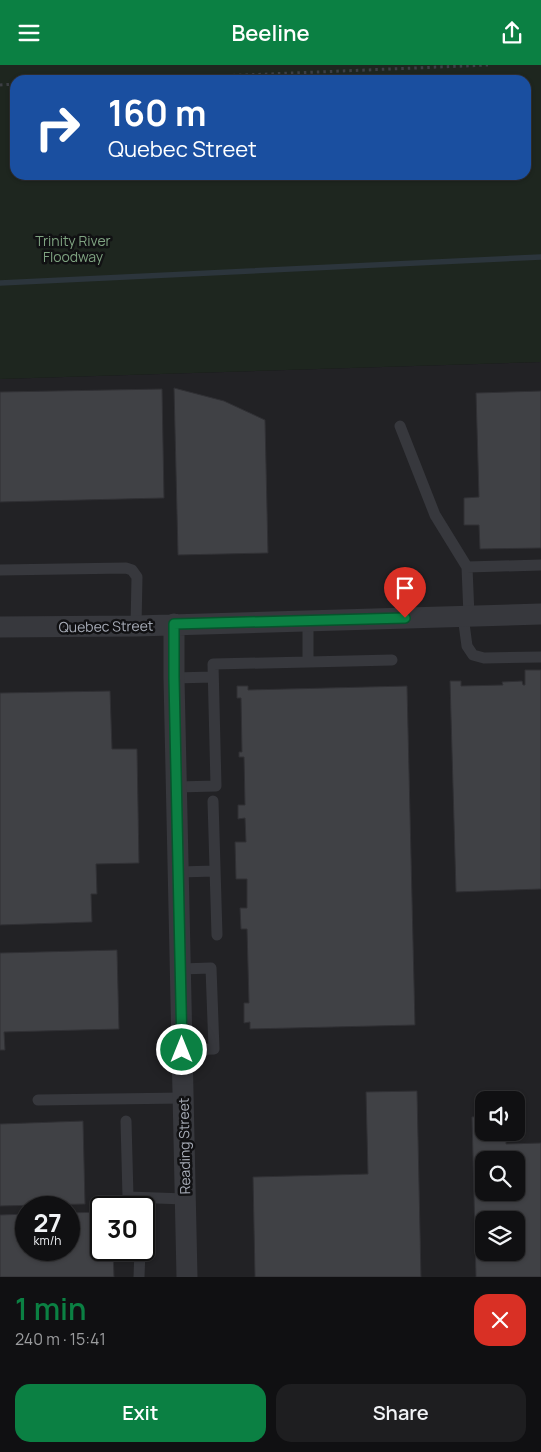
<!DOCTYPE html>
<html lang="en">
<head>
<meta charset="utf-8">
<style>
  :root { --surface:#101012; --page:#1e1e20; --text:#f1f3f6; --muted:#9c9d9f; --line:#303032; --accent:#0b8043 }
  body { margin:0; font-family:Manrope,sans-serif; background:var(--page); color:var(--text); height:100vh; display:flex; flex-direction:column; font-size:19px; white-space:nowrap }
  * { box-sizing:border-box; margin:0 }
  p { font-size:16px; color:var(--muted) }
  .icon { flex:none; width:28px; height:28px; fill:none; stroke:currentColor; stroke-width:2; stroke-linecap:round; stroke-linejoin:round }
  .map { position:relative; height:1212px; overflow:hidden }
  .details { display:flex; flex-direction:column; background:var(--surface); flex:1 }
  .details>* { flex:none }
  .banner { position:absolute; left:10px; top:10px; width:521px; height:105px; border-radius:15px; box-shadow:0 1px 4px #0004,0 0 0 1px var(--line); background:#1a4fa0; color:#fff; overflow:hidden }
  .tools { position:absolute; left:475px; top:1026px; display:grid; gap:10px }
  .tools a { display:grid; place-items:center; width:50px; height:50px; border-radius:10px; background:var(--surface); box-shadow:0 1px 4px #0004,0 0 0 1px var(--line); font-size:25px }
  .speed { position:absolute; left:15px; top:1131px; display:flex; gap:10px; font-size:25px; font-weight:700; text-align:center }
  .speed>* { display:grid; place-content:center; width:65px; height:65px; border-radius:50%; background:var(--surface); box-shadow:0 1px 4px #0004,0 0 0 1px var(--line); line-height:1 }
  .speed small { font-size:12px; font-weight:400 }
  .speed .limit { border:2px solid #111; border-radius:8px; background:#fff; color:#111 }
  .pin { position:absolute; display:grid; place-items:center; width:42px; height:42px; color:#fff; margin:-51px -21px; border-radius:50% 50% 50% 0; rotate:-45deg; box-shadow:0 0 5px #0007 }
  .pin .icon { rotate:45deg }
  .me { position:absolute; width:55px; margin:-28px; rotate:0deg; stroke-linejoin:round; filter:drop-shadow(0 0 4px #0008) }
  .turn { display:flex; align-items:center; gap:18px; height:105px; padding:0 15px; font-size:22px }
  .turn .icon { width:65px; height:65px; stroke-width:2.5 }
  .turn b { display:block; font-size:35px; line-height:42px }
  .round { display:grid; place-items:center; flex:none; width:52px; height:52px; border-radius:15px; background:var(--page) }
  .summary { display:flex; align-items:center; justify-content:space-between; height:85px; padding:0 15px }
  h1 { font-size:30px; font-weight:600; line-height:38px; color:var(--accent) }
  .primary-button { display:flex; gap:10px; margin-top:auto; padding:10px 15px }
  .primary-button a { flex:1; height:58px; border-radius:15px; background:var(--accent); color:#fff; font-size:20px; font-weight:600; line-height:58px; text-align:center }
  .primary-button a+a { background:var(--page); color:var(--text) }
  header { display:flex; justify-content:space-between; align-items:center; height:65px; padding:0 15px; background:var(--accent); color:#fff; font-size:22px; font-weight:600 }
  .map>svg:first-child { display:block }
  .built { fill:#222225; fill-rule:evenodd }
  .green { fill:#1e261f; fill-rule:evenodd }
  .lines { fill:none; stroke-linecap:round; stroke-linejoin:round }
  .stream { stroke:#2c353c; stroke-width:5.5 }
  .building { fill:#404145; stroke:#303034; fill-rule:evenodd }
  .path { stroke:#3d3f44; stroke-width:3; stroke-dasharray:2.5 4; stroke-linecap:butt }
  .lane { stroke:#37383d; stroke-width:11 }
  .street { stroke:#37383d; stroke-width:21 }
  .route-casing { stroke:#07532c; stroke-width:12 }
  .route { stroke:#0b8043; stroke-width:9 }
  .labels { text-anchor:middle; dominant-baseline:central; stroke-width:5; stroke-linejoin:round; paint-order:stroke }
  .park-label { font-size:14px; fill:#7fa381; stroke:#111113 }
  .street-label { font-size:14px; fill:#a8adb8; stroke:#111113 }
</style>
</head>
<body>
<header><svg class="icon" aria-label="menu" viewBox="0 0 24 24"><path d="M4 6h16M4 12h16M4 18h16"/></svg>Beeline<svg class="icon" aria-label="share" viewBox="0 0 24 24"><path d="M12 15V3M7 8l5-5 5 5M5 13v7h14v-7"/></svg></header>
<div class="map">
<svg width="541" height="1212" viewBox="0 0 541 1212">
  <rect width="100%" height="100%" fill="#161618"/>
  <!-- built -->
  <path class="built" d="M 541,297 L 541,1212 L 0,1212 L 0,314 ZM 484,1035 L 516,1035 L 516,1068 L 484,1068 ZM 484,1095 L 516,1095 L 516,1128 L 484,1128 ZM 26,1142 L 69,1142 L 69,1185 L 26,1185 ZM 101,1142 L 144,1142 L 144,1185 L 101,1185 ZM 484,1155 L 516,1155 L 516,1188 L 484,1188 Z"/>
  <!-- green -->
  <path class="green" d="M 0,0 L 541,0 L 541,297 L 0,314 ZM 15,15 L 526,15 L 526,110 L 15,110 Z"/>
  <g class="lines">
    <!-- stream -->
    <path class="stream" d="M 0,218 L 541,192"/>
  </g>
  <!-- building -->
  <path class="building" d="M 174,323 L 224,336 L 265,355 L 268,488 L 178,490 Z
    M 162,324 L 164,433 L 0,437 L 0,327 Z
    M 541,326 L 541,483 L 480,484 L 479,460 L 464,460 L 464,433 L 479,432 L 476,328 Z
    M 525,605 L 541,605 L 541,824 L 456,827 L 450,616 L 461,616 L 461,621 L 503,620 L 502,617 L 522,616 L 523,620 L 525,620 Z
    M 237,621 L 248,621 L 248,625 L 407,621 L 415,960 L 250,964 L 250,957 L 244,958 L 244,938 L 249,938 L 247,864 L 241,864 L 240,843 L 247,843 L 247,814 L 236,814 L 235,777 L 246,777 L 245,753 L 238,754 L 238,740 L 245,740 L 244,692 L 239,692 L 239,687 L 242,687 L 241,633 L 237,633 Z
    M 110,626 L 112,684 L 137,684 L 139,798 L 96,799 L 97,829 L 91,829 L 92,857 L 0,860 L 0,628 Z
    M 117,885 L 119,964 L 4,967 L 5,985 L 0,985 L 0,888 Z
    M 417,1026 L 421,1212 L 255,1212 L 253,1112 L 368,1109 L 366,1027 Z
    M 484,1051 L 484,1068 L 506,1068 L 506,1079 L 541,1078 L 541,1212 L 476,1212 L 472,1052 ZM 484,1095 L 516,1095 L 516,1128 L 484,1128 ZM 484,1155 L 516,1155 L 516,1188 L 484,1188 Z
    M 83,1056 L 85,1139 L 0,1141 L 0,1059 Z
    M 101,1147 L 101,1185 L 113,1185 L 114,1212 L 0,1212 L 0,1150 L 26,1149 L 26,1185 L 69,1185 L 69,1148 Z"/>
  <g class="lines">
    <!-- path -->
    <path class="path" d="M 122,15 L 488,0
      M 0,20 L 15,19"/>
    <!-- lane -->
    <path class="lane" d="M 400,361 L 435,450 L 467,502
      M 0,505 L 126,503 L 132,505 L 137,512 L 136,561
      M 463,551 L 467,581 L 473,590 L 484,593 L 541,592
      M 469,551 L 467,502 L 541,500
      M 308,597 L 392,595
      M 174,613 L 213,612
      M 177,722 L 216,721 L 213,599 L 308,597 L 308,556
      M 213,736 L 217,870
      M 179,807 L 215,806
      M 181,904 L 211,903 L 214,984 L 182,985
      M 38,1035 L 183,1033
      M 126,1056 L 128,1132 L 185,1134
      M 139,1212 L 140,1185"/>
    <!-- street -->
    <path class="street" d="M 174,559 L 174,613 L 187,1212
      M 0,562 L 136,561 L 541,549"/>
  </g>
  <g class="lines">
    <!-- route casing -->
    <g class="route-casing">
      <path id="route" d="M 182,985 L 174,613 L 174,559 L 405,553"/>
    </g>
    <!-- route -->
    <use href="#route" class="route"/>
  </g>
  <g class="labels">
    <!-- park labels -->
    <g class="park-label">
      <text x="73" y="175">Trinity River<tspan x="73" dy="16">Floodway</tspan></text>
    </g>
    <!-- street labels -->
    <g class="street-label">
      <text transform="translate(106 561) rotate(-1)">Quebec Street</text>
      <text transform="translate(184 1081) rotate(-91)">Reading Street</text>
    </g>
  </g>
</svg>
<div class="tools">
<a><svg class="icon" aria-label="sound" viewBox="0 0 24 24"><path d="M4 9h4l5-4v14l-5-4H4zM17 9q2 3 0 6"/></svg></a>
<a><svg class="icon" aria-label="search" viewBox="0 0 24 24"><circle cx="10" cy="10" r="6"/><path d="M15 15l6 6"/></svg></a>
<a><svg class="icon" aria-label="layers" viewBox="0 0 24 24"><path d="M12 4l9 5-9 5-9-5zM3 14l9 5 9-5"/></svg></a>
</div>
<div class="speed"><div>27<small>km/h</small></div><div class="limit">30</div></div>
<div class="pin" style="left:405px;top:553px;background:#d93025"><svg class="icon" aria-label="arrive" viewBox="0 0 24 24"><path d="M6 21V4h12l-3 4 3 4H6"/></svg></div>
<svg class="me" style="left:182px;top:985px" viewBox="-20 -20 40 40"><circle r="17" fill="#0b8043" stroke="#fff" stroke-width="3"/><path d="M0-11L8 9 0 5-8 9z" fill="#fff"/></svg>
<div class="banner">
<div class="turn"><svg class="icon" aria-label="right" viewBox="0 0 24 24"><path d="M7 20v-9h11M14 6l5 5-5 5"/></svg><div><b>160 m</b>Quebec Street</div></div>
</div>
</div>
<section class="details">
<div class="summary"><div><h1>1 min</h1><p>240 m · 15:41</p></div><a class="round" style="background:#d93025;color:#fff"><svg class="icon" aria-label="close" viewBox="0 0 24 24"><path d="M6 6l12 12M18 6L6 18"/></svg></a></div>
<div class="primary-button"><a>Exit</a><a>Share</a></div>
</section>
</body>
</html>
